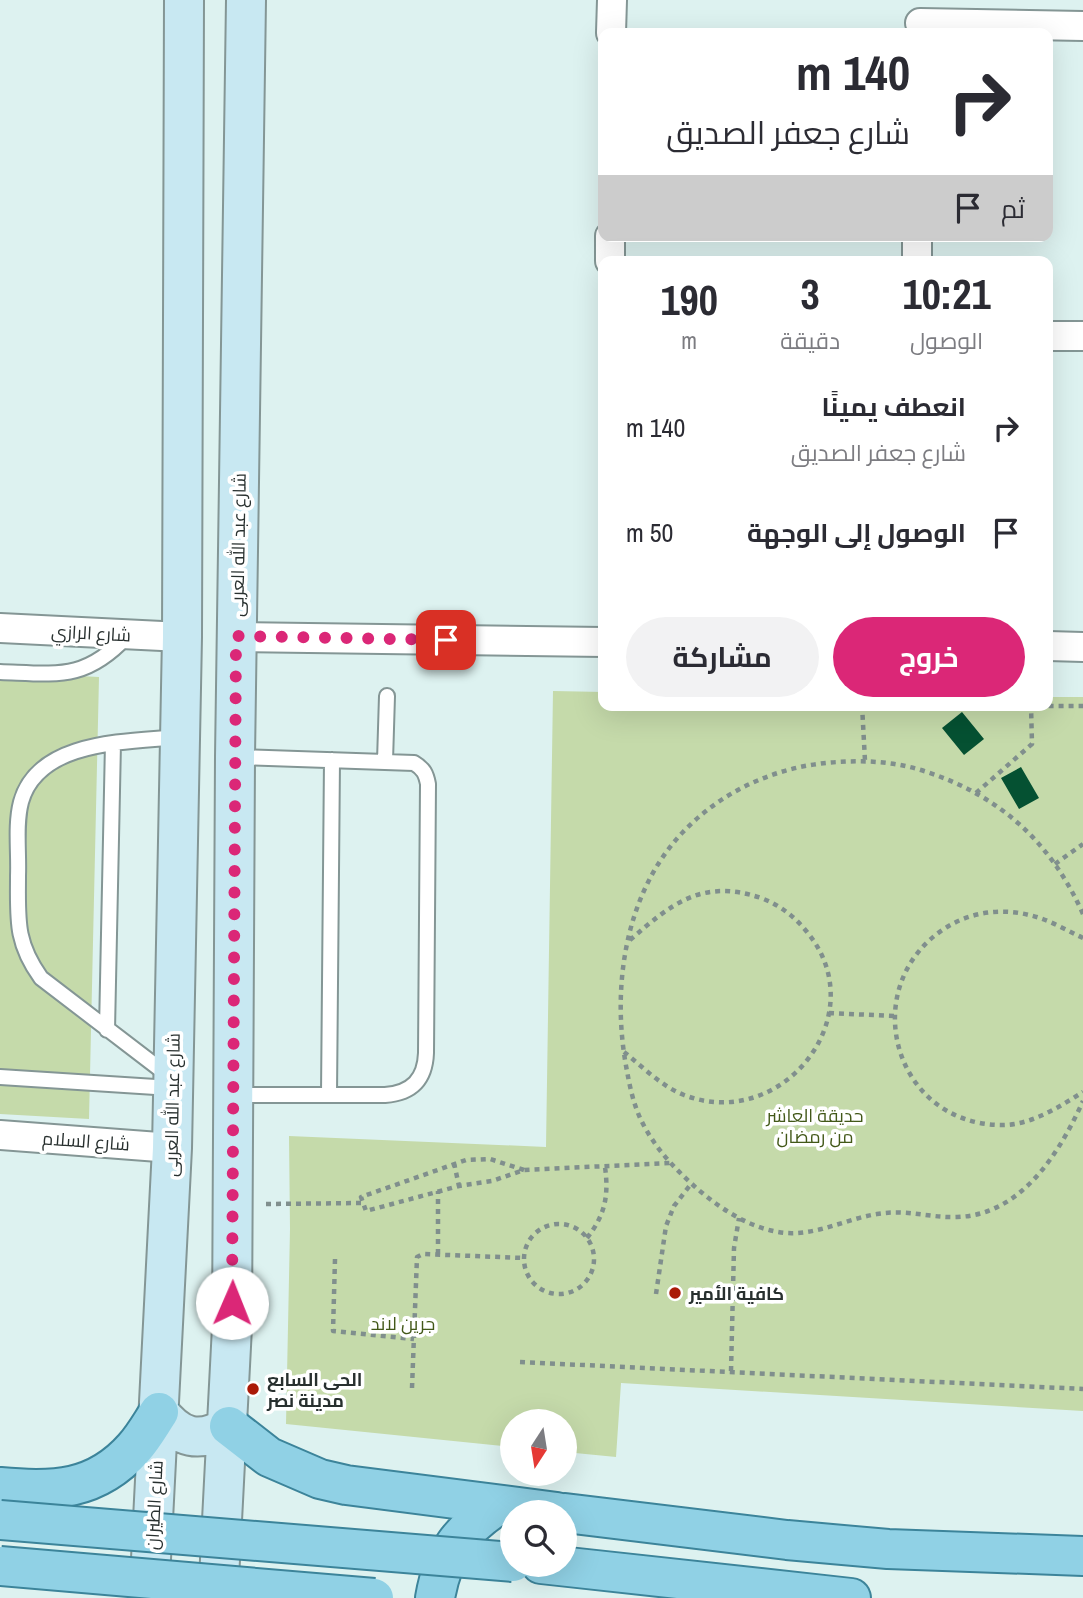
<!DOCTYPE html>
<html lang="ar">
<head>
<meta charset="utf-8">
<style>
  :root { --surface:#fff; --page:#f2f2f3; --text:#2b2b33; --muted:#7c7c81; --accent:#db2777 }
  body { margin:0; font-family:"Archivo Narrow",Cairo,sans-serif; background:var(--page); color:var(--text); direction:rtl; height:100vh; display:flex; flex-direction:column; font-size:26px; white-space:nowrap }
  * { box-sizing:border-box; margin:0 }
  p { font-size:23px; color:var(--muted) }
  .icon { flex:none; width:38px; height:38px; fill:none; stroke:currentColor; stroke-width:2; stroke-linecap:round; stroke-linejoin:round }
  .map { position:relative; flex:1; overflow:hidden; direction:ltr }
  .details { position:absolute; left:598px; top:256px; width:455px; height:455px; display:flex; flex-direction:column; background:var(--surface); border-radius:14px; box-shadow:0 7px 28px #0002; direction:rtl }
  .details>* { flex:none }
  .banner { position:absolute; left:598px; top:28px; width:455px; height:214px; border-radius:14px; box-shadow:0 7px 28px #0002; direction:rtl; background:#fff; color:var(--text); overflow:hidden }
  .needle { width:46px; rotate:192deg }
  .buttons { position:absolute; left:500px; top:1409px; display:grid; gap:14px }
  .buttons a { display:grid; place-items:center; width:77px; height:77px; border-radius:50%; background:var(--surface); box-shadow:0 7px 28px #0002; font-size:35px }
  .pin { position:absolute; display:grid; place-items:center; width:60px; height:60px; color:#fff; margin:-30px; border-radius:14px; box-shadow:0 4px 10px #0006 }
  .me { position:absolute; width:77px; margin:-38px; rotate:1deg; stroke-linejoin:round; filter:drop-shadow(0 0 5px #0008) }
  .turn { display:flex; align-items:center; gap:24px; height:147px; padding:0 28px; font-size:32px }
  .turn .icon { width:91px; height:91px; stroke-width:2.5 }
  .turn b { display:block; font-size:49px; line-height:60px }
  .then { display:flex; align-items:center; height:66px; padding:0 28px; background:#0003; gap:14px; font-size:26px }
  .eta { display:flex; justify-content:space-evenly; align-items:center; height:119px; text-align:center }
  .eta b { font-size:42px; font-weight:700; line-height:49px }
  .button { display:flex; gap:14px; margin-top:auto; padding:14px 28px }
  .button a { flex:1; height:80px; border-radius:42px; background:var(--accent); color:#fff; font-size:28px; font-weight:700; line-height:80px; text-align:center }
  .button a+a { background:var(--page); color:var(--text) }
  ul { padding:0; list-style:none }
  li { display:flex; align-items:center; gap:21px; height:105px; padding:0 28px }
  li div { flex:1 }
  li b { display:block; font-size:26px }
  li em { font-style:normal }
  .map>svg:first-child { display:block }
  .green { fill:#c5daaa }
  .building { fill:#055132 }
  .lines { fill:none; stroke-linecap:round; stroke-linejoin:round }
  .service-casing { stroke:#849695; stroke-width:18 }
  .minor-casing { stroke:#849695; stroke-width:32 }
  .secondary-casing { stroke:#849695; stroke-width:42 }
  .primary-casing { stroke:#3c849a; stroke-width:42 }
  .path { stroke:#808f8d; stroke-width:4.5; stroke-dasharray:5 5; stroke-linecap:butt }
  .service { stroke:#fff; stroke-width:14 }
  .minor { stroke:#fff; stroke-width:28 }
  .secondary { stroke:#c8e8f2; stroke-width:38 }
  .primary { stroke:#90d1e5; stroke-width:38 }
  .primary-bridge-casing { stroke:#3c849a; stroke-width:42; stroke-linecap:butt }
  .primary-bridge { stroke:#90d1e5; stroke-width:38 }
  .route { stroke:#db2777; stroke-width:12; stroke-dasharray:0 21.6 }
  .poi-dot { fill:#aa1a07; stroke:#fff; stroke-width:2.5 }
  .labels { text-anchor:middle; dominant-baseline:central; stroke-width:7; stroke-linejoin:round; paint-order:stroke }
  .street-label { font-size:18px; fill:#28302f; stroke:#fff }
  .park-label { font-size:18px; fill:#425818; stroke:#fff }
  .poi-label { font-size:18px; font-weight:bold; fill:#28302f; stroke:#fff; text-anchor:start }
</style>
</head>
<body>
<div class="map">
<svg width="1083" height="1598" viewBox="0 0 1083 1598">
  <rect width="100%" height="100%" fill="#ddf2f0"/>
  <!-- green -->
  <path class="green" d="M 0,672 L 99,677 L 89,1119 L 0,1114 Z
    M 553,691 L 604,692 L 604,705 L 1048,705 L 1048,697 L 1083,697 L 1083,1411 L 621,1383 L 616,1457 L 565,1452 L 565,1421 L 513,1421 L 513,1447 L 286,1424 L 290,1229 L 289,1136 L 546,1147 Z"/>
  <!-- building -->
  <path class="building" d="M 962,712 L 984,739 L 964,755 L 942,728 Z
    M 1021,767 L 1039,798 L 1019,809 L 1001,778 Z"/>
  <g class="lines">
    <!-- service casing -->
    <g class="service-casing">
      <path id="service" d="M 0,672 C 57,674 85,681 127,636
        M 385,761 L 387,696
        M 107,1030 L 113,743
        M 169,1076 L 41,978 C 15,942 18,919 18,876 C 19,852 15,825 21,802 C 38,740 127,742 178,737
        M 0,1077 L 171,1088
        M 236,1095 L 385,1095 C 412,1093 425,1079 426,1053 L 428,784 C 426,774 424,769 414,763 L 236,757
        M 329,1095 L 332,760"/>
    </g>
    <!-- minor casing -->
    <g class="minor-casing">
      <path id="minor" d="M 920,23 L 1083,26
        M 611,33 L 612,0
        M 610,261 L 610,236
        M 917,261 L 917,236
        M 1048,336 L 1083,336
        M 0,628 L 182,637
        M 236,637 L 604,642
        M 1048,646 L 1083,647
        M 0,1135 L 172,1148"/>
    </g>
    <!-- secondary casing -->
    <g class="secondary-casing">
      <path id="secondary" d="M 159,1412 C 180,1439 199,1444 229,1426
        M 149,1598 L 172,1148 L 182,637 L 184,0
        M 218,1598 L 232,1327 L 235,757 L 246,0"/>
    </g>
    <!-- primary casing -->
    <g class="primary-casing">
      <path id="primary" d="M 229,1426 L 269,1457 L 320,1479 L 346,1485 L 557,1512
        M 0,1487 C 53,1492 96,1491 134,1448 C 144,1437 151,1424 159,1412
        M 565,1513 L 787,1540 L 888,1549 L 1083,1556
        M 541,1564 L 851,1598
        M 435,1598 C 443,1552 460,1531 498,1505"/>
    </g>
    <!-- path -->
    <path class="path" d="M 862,705 L 865,761
      M 976,793 L 1032,744 L 1031,706 L 1083,706
      M 1055,864 L 1083,844
      M 1083,914 C 1051,842 999,795 924,771 C 896,762 867,760 838,762 C 780,765 724,789 683,832 C 624,894 611,990 627,1071 C 630,1088 634,1106 642,1122 C 654,1146 672,1166 692,1184 C 717,1207 751,1230 786,1233 C 818,1235 846,1219 877,1214 C 907,1209 929,1218 957,1217 C 1021,1215 1059,1154 1083,1101
      M 1083,938 C 1066,930 1048,919 1029,915 C 1002,908 971,912 947,927 C 856,983 891,1123 1000,1125 C 1030,1126 1059,1107 1083,1092
      M 829,1013 L 894,1016
      M 624,1052 C 643,1067 661,1086 684,1095 C 782,1133 876,1015 807,932 C 795,917 780,905 761,898 C 702,878 671,904 629,941
      M 454,1163 L 459,1186
      M 524,1170 L 490,1159 L 466,1160 L 361,1197 L 366,1211 L 459,1186 L 492,1181 L 524,1170 L 670,1163
      M 266,1204 L 363,1203
      M524 1259a35 35 0 1 1 70 0a35 35 0 1 1-70 0Z
      M 587,1238 C 605,1215 609,1196 605,1167
      M 438,1254 L 438,1191
      M 335,1259 L 333,1331 L 414,1339
      M 656,1294 L 666,1226 L 674,1206 L 691,1184
      M 520,1362 L 1083,1389
      M 731,1371 L 734,1248 L 739,1218
      M 412,1388 L 417,1257 L 423,1254 L 524,1258"/>
    <!-- service -->
    <use href="#service" class="service"/>
    <!-- minor -->
    <use href="#minor" class="minor"/>
    <!-- secondary -->
    <use href="#secondary" class="secondary"/>
    <!-- primary -->
    <use href="#primary" class="primary"/>
    <!-- primary-bridge casing -->
    <g class="primary-bridge-casing">
      <path id="primary-bridge" d="M 0,1520 L 513,1562
        M 0,1566 L 374,1598"/>
    </g>
    <!-- primary-bridge -->
    <use href="#primary-bridge" class="primary-bridge"/>
  </g>
  <g class="lines">
    <!-- route -->
    <path class="route" d="M 232,1303 L 236,636 L 446,640"/>
  </g>
  <!-- markers -->
  <g class="poi-dot">
    <circle cx="675" cy="1293" r="7"/>
    <circle cx="253" cy="1389" r="7"/>
  </g>
  <g class="labels">
    <!-- street labels -->
    <g class="street-label">
      <text transform="translate(238 545) rotate(-89)">شارع عبد الله العربى</text>
      <text transform="translate(91 633) rotate(3)">شارع الرازي</text>
      <text transform="translate(172 1105) rotate(-89)">شارع عبد الله العربى</text>
      <text transform="translate(86 1141) rotate(4)">شارع السلام</text>
      <text transform="translate(154 1505) rotate(-87)">شارع الطيران</text>
    </g>
    <!-- park labels -->
    <g class="park-label">
      <text x="815" y="1115">حديقة العاشر<tspan x="815" dy="21">من رمضان</tspan></text>
      <text x="403" y="1323">جرين لاند</text>
    </g>
    <!-- poi labels -->
    <g class="poi-label">
      <text x="689" y="1293">كافية الأمير</text>
      <text x="267" y="1379">الحى السابع<tspan x="267" dy="21">مدينة نصر</tspan></text>
    </g>
  </g>
</svg>
<div class="buttons">
<a><svg class="needle" viewBox="-14 -14 28 28"><path d="M0-13l5 13h-10z" fill="#e53935"/><path d="M0 13l5-13h-10z" fill="#7c7c81"/></svg></a>
<a><svg class="icon" aria-label="search" viewBox="0 0 24 24"><circle cx="10" cy="10" r="6"/><path d="M15 15l6 6"/></svg></a>
</div>
<div class="pin" style="left:446px;top:640px;background:#d93025"><svg class="icon" aria-label="arrive" viewBox="0 0 24 24"><path d="M6 21V4h12l-3 4 3 4H6"/></svg></div>
<svg class="me" style="left:232px;top:1303px" viewBox="-20 -20 40 40"><circle r="19" fill="#fff"/><path d="M0-13L10 11 0 6-10 11z" fill="#db2777"/></svg>
<div class="banner">
<div class="turn"><svg class="icon" aria-label="right" viewBox="0 0 24 24"><path d="M7 20v-9h11M14 6l5 5-5 5"/></svg><div><b>140 m</b>شارع جعفر الصديق</div></div>
<div class="then">ثم<svg class="icon" aria-label="arrive" viewBox="0 0 24 24"><path d="M6 21V4h12l-3 4 3 4H6"/></svg></div>
</div>
<section class="details">
<div class="eta">
<div><b>10:21</b><p>الوصول</p></div>
<div><b>3</b><p>دقيقة</p></div>
<div><b>190</b><p>m</p></div>
</div>
<ul>
<li><svg class="icon" aria-label="right" viewBox="0 0 24 24"><path d="M7 20v-9h11M14 6l5 5-5 5"/></svg><div><b>انعطف يمينًا</b><p>شارع جعفر الصديق</p></div><em>140 m</em></li>
<li><svg class="icon" aria-label="arrive" viewBox="0 0 24 24"><path d="M6 21V4h12l-3 4 3 4H6"/></svg><div><b>الوصول إلى الوجهة</b></div><em>50 m</em></li>
</ul>
<div class="button"><a>خروج</a><a>مشاركة</a></div>
</section>
</div>
</body>
</html>
